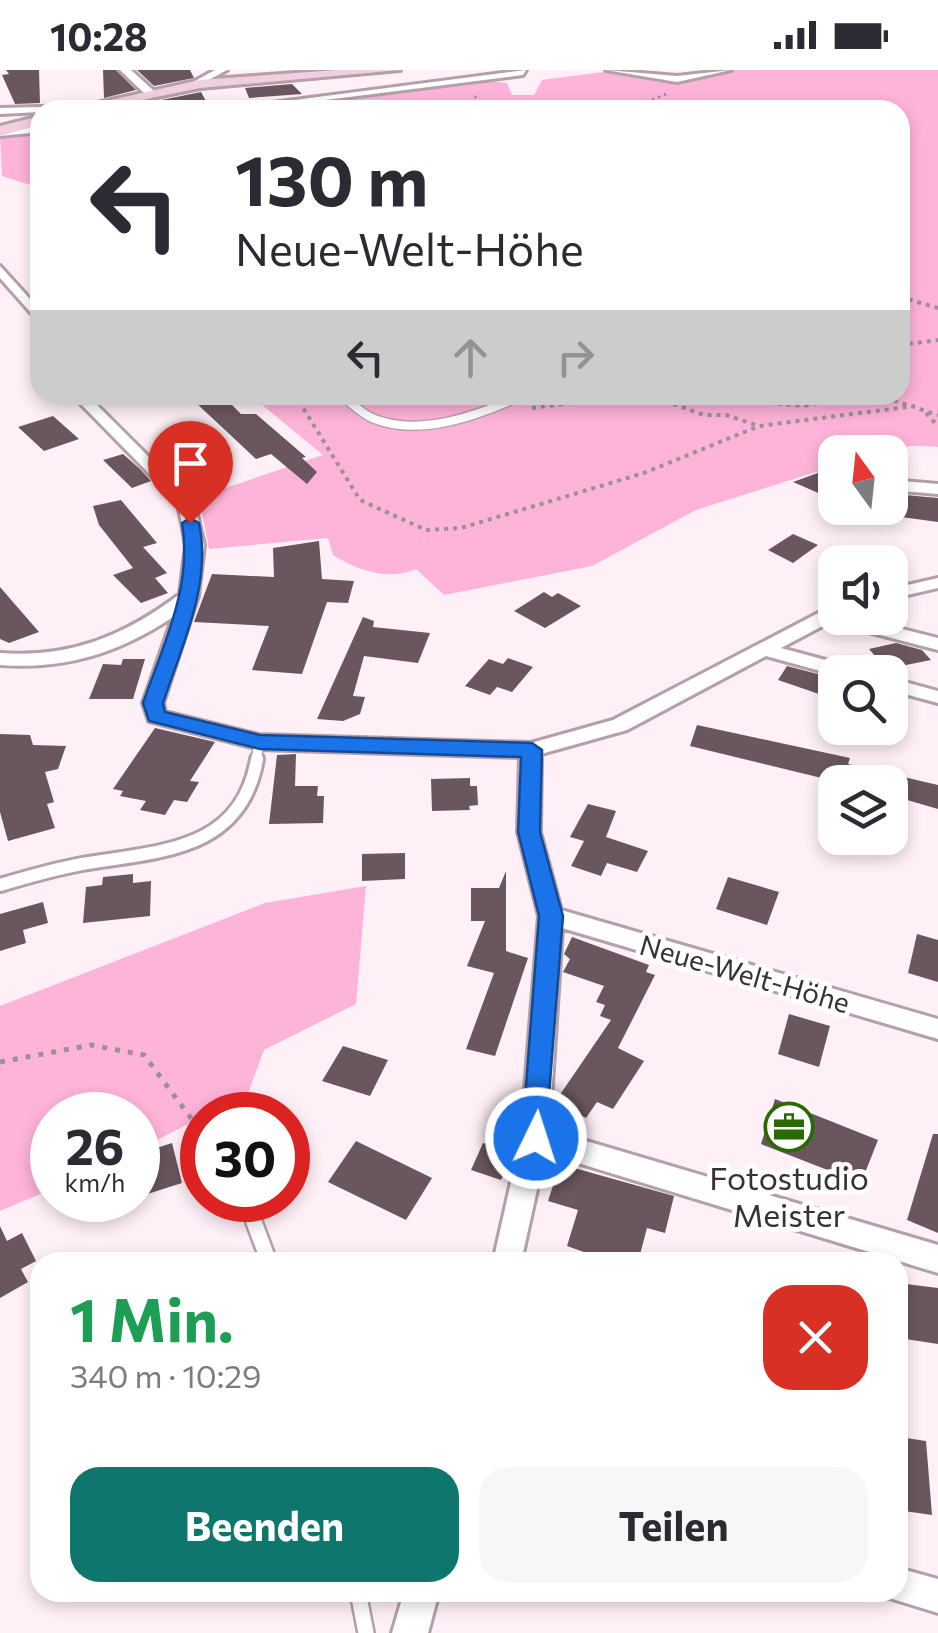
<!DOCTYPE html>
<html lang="de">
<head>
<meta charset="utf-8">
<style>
  :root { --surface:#fff; --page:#f7f7f7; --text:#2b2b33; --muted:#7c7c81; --accent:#0f766e }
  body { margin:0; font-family:Commissioner,sans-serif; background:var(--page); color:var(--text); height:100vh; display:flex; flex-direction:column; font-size:38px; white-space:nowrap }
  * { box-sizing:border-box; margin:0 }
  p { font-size:32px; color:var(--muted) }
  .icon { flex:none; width:55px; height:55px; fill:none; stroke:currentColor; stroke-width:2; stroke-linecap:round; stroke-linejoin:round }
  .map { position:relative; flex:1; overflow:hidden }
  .details { position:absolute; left:30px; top:1182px; width:878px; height:350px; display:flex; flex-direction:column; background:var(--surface); border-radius:30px; box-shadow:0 5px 15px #0003 }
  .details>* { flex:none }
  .banner { position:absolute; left:30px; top:30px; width:880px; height:305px; border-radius:30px; box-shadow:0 5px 15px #0003; background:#fff; color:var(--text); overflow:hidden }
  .needle { width:65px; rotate:345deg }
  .buttons { position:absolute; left:818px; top:365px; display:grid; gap:20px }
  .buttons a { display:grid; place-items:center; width:90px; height:90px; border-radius:20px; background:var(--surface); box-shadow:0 5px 15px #0003; font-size:50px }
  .speed { position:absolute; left:30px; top:1022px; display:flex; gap:20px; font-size:50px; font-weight:700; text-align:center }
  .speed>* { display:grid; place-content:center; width:130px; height:130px; border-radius:50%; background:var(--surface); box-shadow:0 5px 15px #0003; line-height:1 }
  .speed small { font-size:25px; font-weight:400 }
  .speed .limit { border:15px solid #d22; background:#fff; color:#111 }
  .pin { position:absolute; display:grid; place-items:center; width:85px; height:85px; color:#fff; margin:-102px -42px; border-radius:50% 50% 50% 0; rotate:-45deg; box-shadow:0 0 10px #0007 }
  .pin .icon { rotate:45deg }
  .me { position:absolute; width:110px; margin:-55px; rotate:4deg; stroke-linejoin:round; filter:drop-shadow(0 0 8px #0008) }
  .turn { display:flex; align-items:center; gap:35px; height:210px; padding:0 40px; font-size:45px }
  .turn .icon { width:130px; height:130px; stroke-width:2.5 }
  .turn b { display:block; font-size:70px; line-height:85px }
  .lanes { display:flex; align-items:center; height:95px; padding:0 40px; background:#0003; justify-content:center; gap:50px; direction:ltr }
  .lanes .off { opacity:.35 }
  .round { display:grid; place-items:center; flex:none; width:105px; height:105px; border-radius:30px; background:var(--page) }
  .summary { display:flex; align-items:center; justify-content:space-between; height:170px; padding:0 40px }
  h1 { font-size:60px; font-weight:700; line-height:75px; color:#1e9e55 }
  .action { display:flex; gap:20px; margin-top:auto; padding:20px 40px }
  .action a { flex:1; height:115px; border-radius:30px; background:var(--accent); color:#fff; font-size:40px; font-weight:700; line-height:115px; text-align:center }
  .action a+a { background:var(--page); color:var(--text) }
  .status { display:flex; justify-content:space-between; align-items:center; height:70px; padding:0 50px; background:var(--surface); direction:ltr }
  .status svg { height:28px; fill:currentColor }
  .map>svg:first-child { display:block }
  .green { fill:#feb3d9 }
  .building { fill:#6a565f }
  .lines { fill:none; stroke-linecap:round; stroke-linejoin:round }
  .service-far3-casing { stroke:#b59fa9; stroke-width:11 }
  .service-far2-casing { stroke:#b59fa9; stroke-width:12 }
  .service-far1-casing { stroke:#b59fa9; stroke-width:18 }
  .service-casing { stroke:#b59fa9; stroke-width:20 }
  .minor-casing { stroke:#b59fa9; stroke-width:6 }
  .secondary-casing { stroke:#b59fa9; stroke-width:6 }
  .path-far2 { stroke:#9c9096; stroke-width:2.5; stroke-dasharray:2.5 4; stroke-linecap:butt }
  .path-far1 { stroke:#9c9096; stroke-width:4; stroke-dasharray:4 5; stroke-linecap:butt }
  .path { stroke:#9c9096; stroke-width:5; stroke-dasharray:5 8; stroke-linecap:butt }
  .service-far3 { stroke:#fff; stroke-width:8 }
  .service-far2 { stroke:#fff; stroke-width:9 }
  .service-far1 { stroke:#fff; stroke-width:12 }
  .service { stroke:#fff; stroke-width:15 }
  .minor { fill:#fff; fill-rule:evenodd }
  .secondary { fill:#efcfe0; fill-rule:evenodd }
  .route { fill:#1a73e8; stroke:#114b97; stroke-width:2.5 }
  .labels { text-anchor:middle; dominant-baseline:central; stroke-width:10; stroke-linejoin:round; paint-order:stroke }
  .street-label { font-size:28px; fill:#393034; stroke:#fff }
  .near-poi-label { font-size:32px; fill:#393034; stroke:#fff }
</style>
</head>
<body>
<div class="status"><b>10:28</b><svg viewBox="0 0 49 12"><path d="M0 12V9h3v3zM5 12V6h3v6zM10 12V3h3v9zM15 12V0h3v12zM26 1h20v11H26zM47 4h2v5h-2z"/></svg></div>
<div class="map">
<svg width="938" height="1563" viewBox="0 0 938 1563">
  <rect width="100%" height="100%" fill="#fff0f7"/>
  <!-- green -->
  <path class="green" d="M 735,0 L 938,0 L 938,377 C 904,373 870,382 835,382 L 835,396 L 696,440 L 592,496 L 444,525 L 416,499 C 388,511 359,501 333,485 L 328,468 L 209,479 L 199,427 L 323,385 L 250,325 L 900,325 L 900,195 L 906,191 L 900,182 L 900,40 L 232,40 L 477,10 L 507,13 L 512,25 L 534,25 L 542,10 L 603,2 L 659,12 L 693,10 Z
    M 40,61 L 40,118 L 2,106 L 0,65 Z
    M 366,816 L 356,934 L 264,980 L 248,1023 L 138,1080 L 138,1045 L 52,1045 L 52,1119 L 0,1141 L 0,936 L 265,833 Z"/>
  <!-- building -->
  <path class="building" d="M 6,0 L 39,0 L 40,33 L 15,34 L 2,5 L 9,4 Z
    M 103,0 L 116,0 L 136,20 L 104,28 Z
    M 137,0 L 190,0 L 194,8 L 154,16 Z
    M 292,14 L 302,24 L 249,28 L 245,18 Z
    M 201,22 L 206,31 L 163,35 L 164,40 L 112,40 Z
    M 222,325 L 241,344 L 256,344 L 306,387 L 302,388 L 317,402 L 307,414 L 271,384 L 256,389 L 194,331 Z
    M 53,346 L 79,369 L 44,381 L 18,357 Z
    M 123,384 L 140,399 L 151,411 L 132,418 L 103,390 Z
    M 826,400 L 835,404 L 835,419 L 823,425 L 793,412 Z
    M 894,424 L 938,428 L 938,452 L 894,446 Z
    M 121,430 L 157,473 L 143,477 L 167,503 L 155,508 L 168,523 L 141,533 L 113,505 L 133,498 L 99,455 L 93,436 Z
    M 793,464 L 818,475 L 793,493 L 768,480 Z
    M 319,471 L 322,509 L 354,511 L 348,533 L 327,532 L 302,604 L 252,600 L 269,556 L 194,552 L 212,504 L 274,507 L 273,478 Z
    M 0,517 L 39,562 L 9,573 L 0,569 Z
    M 544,522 L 552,527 L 558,523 L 581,536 L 545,558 L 514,541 Z
    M 363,547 L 374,551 L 373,557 L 430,563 L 418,593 L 364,586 L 353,626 L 365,627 L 360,644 L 343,651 L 317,649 Z
    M 896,573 L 922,580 L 931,590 L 886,599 L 869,579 Z
    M 508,588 L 533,597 L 512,622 L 497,617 L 490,625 L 465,616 L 489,589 L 503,594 Z
    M 123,589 L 145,589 L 133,629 L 89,629 L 103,594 L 121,595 Z
    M 787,596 L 829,607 L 819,624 L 778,610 Z
    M 697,655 L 850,688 L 848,694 L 938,715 L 938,739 L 890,725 L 890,712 L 838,712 L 690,676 Z
    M 155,658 L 215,672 L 190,711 L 199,712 L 187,732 L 174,730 L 165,745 L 140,740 L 146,731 L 120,726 L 123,721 L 113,719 Z
    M 0,664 L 30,665 L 33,675 L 66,676 L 58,699 L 45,702 L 54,732 L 47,734 L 55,758 L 8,771 L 0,742 Z
    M 296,684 L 295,716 L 318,716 L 317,726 L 324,726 L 323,753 L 269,754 L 277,685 Z
    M 470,708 L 470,716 L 477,716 L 478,735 L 469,736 L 470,740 L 432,741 L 431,709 Z
    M 588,734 L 616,741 L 606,767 L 648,781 L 637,802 L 607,793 L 601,806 L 571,796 L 584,771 L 570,767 Z
    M 405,783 L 405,809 L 362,811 L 362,784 Z
    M 506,801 L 506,881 L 528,888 L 495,986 L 466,979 L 494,903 L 467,896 L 485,851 L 471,851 L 471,818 L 499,818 Z
    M 133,804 L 133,813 L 151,811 L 150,846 L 83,853 L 86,817 L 102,815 L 103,807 Z
    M 728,807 L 779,822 L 767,855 L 716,839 Z
    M 43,832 L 48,853 L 23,860 L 26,873 L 0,881 L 0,844 Z
    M 917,864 L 938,870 L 938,912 L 908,903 Z
    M 572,867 L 649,895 L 646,902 L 655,905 L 618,978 L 644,991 L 613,1039 L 597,1032 L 586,1048 L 555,1032 L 611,950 L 600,946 L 605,935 L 596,932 L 604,916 L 563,902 L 570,889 L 564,884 Z
    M 789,944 L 830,956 L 819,997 L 778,984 Z
    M 343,976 L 388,990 L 370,1026 L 322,1011 Z
    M 775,1029 L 878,1070 L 861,1113 L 761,1074 Z
    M 933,1064 L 938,1064 L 938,1163 L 907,1150 Z
    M 356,1071 L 432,1108 L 406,1150 L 328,1112 Z
    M 172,1073 L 182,1113 L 138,1127 L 138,1084 Z
    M 483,1073 L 512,1083 L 501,1110 L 471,1100 Z
    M 560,1094 L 674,1126 L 665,1163 L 647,1158 L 638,1192 L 612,1192 L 567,1176 L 578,1140 L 548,1131 Z
    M 0,1156 L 7,1171 L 22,1163 L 36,1191 L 21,1199 L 28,1212 L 0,1228 Z
    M 898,1213 L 938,1218 L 938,1274 L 899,1268 Z
    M 900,1367 L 926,1371 L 932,1445 L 904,1441 Z"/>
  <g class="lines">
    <!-- service-far3 casing -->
    <g class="service-far3-casing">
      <path id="service-far3" d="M 341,325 C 351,333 361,343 372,348 C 419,368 480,345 523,325"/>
    </g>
    <!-- service-far2 casing -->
    <g class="service-far2-casing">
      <path id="service-far2" d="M 256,691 L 259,672"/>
    </g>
    <!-- service-far1 casing -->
    <g class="service-far1-casing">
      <path id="service-far1" d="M 0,815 C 27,807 54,799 82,794 C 159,781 241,782 257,689"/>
    </g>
    <!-- service casing -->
    <g class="service-casing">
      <path id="service" d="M 254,1152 L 269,1192
        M 358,1522 L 366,1563"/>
    </g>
    <!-- minor casing -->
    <g class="minor-casing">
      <path id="minor" d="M 120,0 L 131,0 L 154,21 L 154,25 L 146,25 Z
        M 215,0 L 227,0 L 194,18 L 186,16 Z
        M 526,0 L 523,5 L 247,40 L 218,40 Z
        M 606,0 L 677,6 L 731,0 L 677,12 Z
        M 77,36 L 81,40 L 0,44 L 0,38 Z
        M 40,56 L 40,62 L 0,66 L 0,60 Z
        M 0,196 L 40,240 L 40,253 L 0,208 Z
        M 72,325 L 87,325 L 194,432 L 204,475 L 198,526 L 163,633 L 165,642 L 259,665 L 531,673 L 613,650 L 828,538 L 835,536 L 835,548 L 858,548 L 938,568 L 938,580 L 830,552 L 781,578 L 855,598 L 857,602 L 835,605 L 766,586 L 627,660 L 541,684 L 540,762 L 561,840 L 938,949 L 938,969 L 562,858 L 549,1060 L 938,1175 L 938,1203 L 545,1083 L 521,1192 L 493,1192 L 521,1068 L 539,846 L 518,762 L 520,687 L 259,679 L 149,651 L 143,633 L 173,547 C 119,583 65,600 0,595 L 0,583 C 71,588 124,566 180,524 L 186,475 L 178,433 Z
        M 890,410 L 938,414 L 938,424 L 890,420 Z
        M 938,508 L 938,518 L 890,529 L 890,519 Z
        M 890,608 L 938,621 L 938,633 L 890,620 Z
        M 898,1498 L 938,1509 L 938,1543 L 886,1527 L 884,1522 L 898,1522 Z
        M 404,1522 L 439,1522 L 428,1563 L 392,1563 Z"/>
    </g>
    <!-- secondary casing -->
    <g class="secondary-casing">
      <path id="secondary" d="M 336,0 L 400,0 L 200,18 L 94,40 L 66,40 L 200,10 Z
        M 40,46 L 40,55 L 0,66 L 0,56 Z"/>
    </g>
    <!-- path-far2 -->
    <path class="path-far2" d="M 476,40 L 473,30 L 479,23
      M 628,40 L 666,24"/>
    <!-- path-far1 -->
    <path class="path-far1" d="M 900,227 L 938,238
      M 900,275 L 938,270
      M 308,325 L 300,333 L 360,430 L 426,460 L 461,458 L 644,403 L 759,356
      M 648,325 L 704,345 L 726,345 L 759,356 L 915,336
      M 679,325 L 804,336 L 848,325
      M 877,325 L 938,345
      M 532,338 L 632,325
      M 926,343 L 938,356"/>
    <!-- path -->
    <path class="path" d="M 0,992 L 91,975 L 144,985 L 202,1063"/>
    <!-- service-far3 -->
    <use href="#service-far3" class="service-far3"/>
    <!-- service-far2 -->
    <use href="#service-far2" class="service-far2"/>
    <!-- service-far1 -->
    <use href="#service-far1" class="service-far1"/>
    <!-- service -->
    <use href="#service" class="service"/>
    <!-- minor -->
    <use href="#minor" class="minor"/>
    <!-- secondary -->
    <use href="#secondary" class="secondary"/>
  </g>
  <!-- route -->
  <path class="route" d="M 190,448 L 199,453 C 212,514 182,575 163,633 L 165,642 L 260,665 L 532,673 L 542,680 L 540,762 L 563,846 L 545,1076 L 536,1079 L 526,1076 L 522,1068 L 539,846 L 518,762 L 521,687 L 260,679 L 149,651 L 143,633 C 163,576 193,515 182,453 Z"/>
  <!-- icons -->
  <defs>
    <g id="office-ring" transform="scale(2.5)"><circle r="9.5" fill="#fff" stroke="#296b00" stroke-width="1.5"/><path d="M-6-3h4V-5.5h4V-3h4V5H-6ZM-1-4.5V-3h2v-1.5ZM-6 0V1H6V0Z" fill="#296b00"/></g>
  </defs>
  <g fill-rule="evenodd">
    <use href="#office-ring" x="789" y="1057"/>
  </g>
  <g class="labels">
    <!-- street labels -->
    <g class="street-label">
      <text transform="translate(745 903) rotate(16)">Neue-Welt-Höhe</text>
    </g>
    <!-- near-poi labels -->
    <g class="near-poi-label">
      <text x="789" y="1107">Fotostudio<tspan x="789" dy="37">Meister</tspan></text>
    </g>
  </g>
</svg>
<div class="buttons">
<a><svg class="needle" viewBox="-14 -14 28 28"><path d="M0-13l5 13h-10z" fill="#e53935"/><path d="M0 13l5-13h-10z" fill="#7c7c81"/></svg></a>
<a><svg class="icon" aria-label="sound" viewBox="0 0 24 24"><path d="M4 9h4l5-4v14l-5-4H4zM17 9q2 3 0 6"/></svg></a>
<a><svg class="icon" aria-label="search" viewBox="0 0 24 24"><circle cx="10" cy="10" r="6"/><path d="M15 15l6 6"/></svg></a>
<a><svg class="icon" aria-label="layers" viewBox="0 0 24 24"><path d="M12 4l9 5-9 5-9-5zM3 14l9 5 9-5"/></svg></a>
</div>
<div class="speed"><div>26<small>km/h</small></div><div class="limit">30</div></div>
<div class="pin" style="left:190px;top:453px;background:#d93025"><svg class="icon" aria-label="arrive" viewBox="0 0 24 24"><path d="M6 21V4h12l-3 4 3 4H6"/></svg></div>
<svg class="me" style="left:536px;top:1068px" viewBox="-20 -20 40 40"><circle r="17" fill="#1a73e8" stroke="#fff" stroke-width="3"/><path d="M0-11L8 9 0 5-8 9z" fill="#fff"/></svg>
<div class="banner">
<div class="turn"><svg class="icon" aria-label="left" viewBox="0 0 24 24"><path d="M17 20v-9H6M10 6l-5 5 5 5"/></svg><div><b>130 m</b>Neue-Welt-Höhe</div></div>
<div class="lanes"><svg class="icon" aria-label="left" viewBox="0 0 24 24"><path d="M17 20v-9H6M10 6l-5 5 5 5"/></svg><svg class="icon off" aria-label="ahead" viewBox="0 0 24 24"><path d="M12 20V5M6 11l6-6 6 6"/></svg><svg class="icon off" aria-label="right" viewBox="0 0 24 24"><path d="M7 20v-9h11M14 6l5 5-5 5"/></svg></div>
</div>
<section class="details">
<div class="summary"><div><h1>1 Min.</h1><p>340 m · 10:29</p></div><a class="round" style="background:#d93025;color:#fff"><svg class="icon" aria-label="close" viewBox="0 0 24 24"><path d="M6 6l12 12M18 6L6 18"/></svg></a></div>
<div class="action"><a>Beenden</a><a>Teilen</a></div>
</section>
</div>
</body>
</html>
